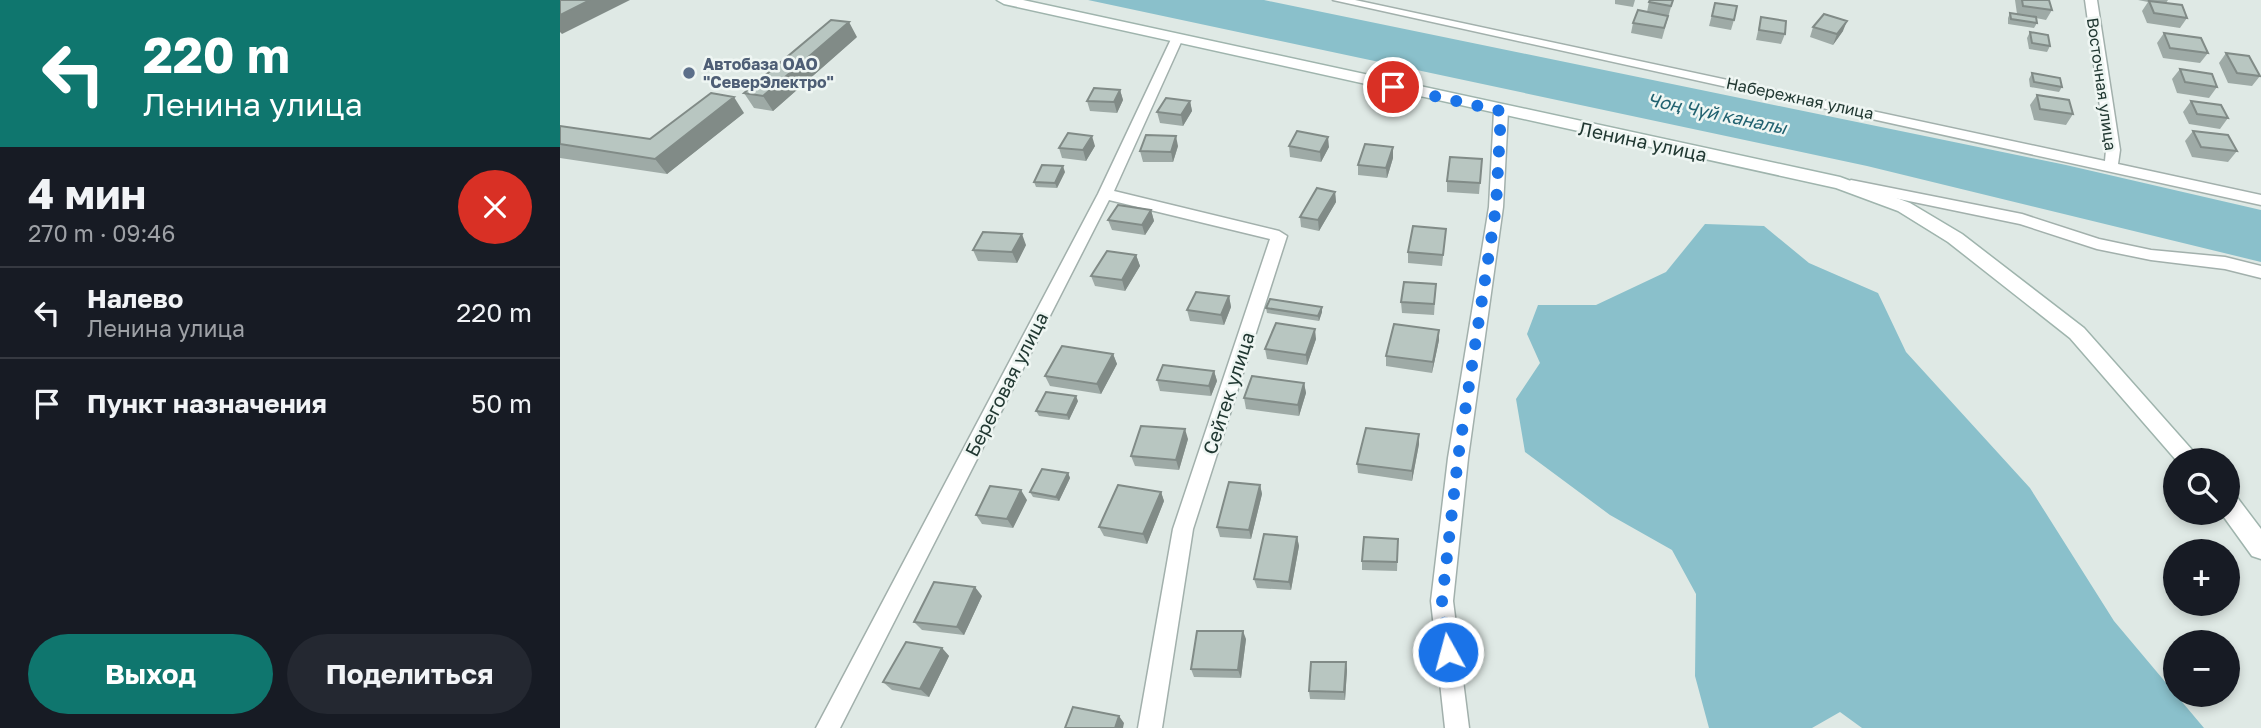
<!DOCTYPE html>
<html lang="ru">
<head>
<meta charset="utf-8">
<style>
  :root { --surface:#171b24; --page:#242831; --text:#f1f3f6; --muted:#9ea1a6; --line:#363941; --accent:#0f766e }
  body { margin:0; font-family:"Golos Text",sans-serif; background:var(--page); color:var(--text); height:100vh; display:flex; flex-direction:column; font-size:26px; white-space:nowrap }
  * { box-sizing:border-box; margin:0 }
  p { font-size:23px; color:var(--muted) }
  .icon { flex:none; width:38px; height:38px; fill:none; stroke:currentColor; stroke-width:2; stroke-linecap:round; stroke-linejoin:round }
  .map { position:relative; flex:1; overflow:hidden }
  .panel { display:flex; flex-direction:column; background:var(--surface); width:560px }
  .panel>* { flex:none }
  .banner { background:#0f766e; color:#fff; overflow:hidden }
  .buttons { position:absolute; left:1603px; top:448px; display:grid; gap:14px }
  .buttons a { display:grid; place-items:center; width:77px; height:77px; border-radius:50%; background:var(--surface); box-shadow:0 4px 10px #0003; font-size:35px }
  .pin { position:absolute; display:grid; place-items:center; width:60px; height:60px; color:#fff; margin:-30px; border:4px solid #fff; border-radius:50%; box-shadow:0 2px 7px #0007 }
  .me { position:absolute; width:77px; margin:-38px; rotate:353deg; stroke-linejoin:round; filter:drop-shadow(0 0 5px #0008) }
  .turn { display:flex; align-items:center; gap:24px; height:147px; padding:0 28px; font-size:32px }
  .turn .icon { width:91px; height:91px; stroke-width:2.5 }
  .turn b { display:block; font-size:49px; line-height:60px }
  .round { display:grid; place-items:center; flex:none; width:74px; height:74px; border-radius:37px; background:var(--page) }
  .head { display:flex; align-items:center; justify-content:space-between; height:119px; padding:0 28px }
  h1 { font-size:42px; font-weight:700; line-height:52px }
  .action { display:flex; gap:14px; margin-top:auto; padding:14px 28px }
  .action a { flex:1; height:80px; border-radius:42px; background:var(--accent); color:#fff; font-size:28px; font-weight:700; line-height:80px; text-align:center }
  .action a+a { background:var(--page); color:var(--text) }
  ul { padding:0; list-style:none }
  li { display:flex; align-items:center; gap:21px; height:91px; padding:0 28px; border-top:2px solid var(--line) }
  li div { flex:1 }
  li b { display:block; font-size:26px }
  li em { font-style:normal }
  main { display:flex; flex:1; min-height:0 }
  .map>svg:first-child { display:block }
  .water { fill:#8ac0cb }
  .lines { fill:none; stroke-linecap:round; stroke-linejoin:round }
  .street-casing { stroke:#a2b0ac; stroke-width:3 }
  .secondary-casing { stroke:#9fb4ad; stroke-width:3 }
  .street { fill:#fff; fill-rule:evenodd }
  .secondary { fill:#fff; fill-rule:evenodd }
  .wall { fill:#9eaaa6 }
  .shaded-wall { fill:#818b87 }
  .building { fill:#b8c6c1; stroke:#818b87; stroke-width:2 }
  .route { stroke:#1a73e8; stroke-width:12; stroke-dasharray:0 21.6 }
  .service-dot { fill:#5c6f8a; stroke:#eff6f3; stroke-width:2.5 }
  .labels { text-anchor:middle; dominant-baseline:central; stroke-width:5; stroke-linejoin:round; paint-order:stroke }
  .far-service-label { font-size:16px; font-weight:bold; fill:#4e5e75; stroke:#eff6f3; text-anchor:start }
  .far-street-label { font-size:16px; fill:#213832; stroke:#eff6f3 }
  .far-water-label { font-size:18px; font-style:italic; fill:#20616f; stroke:#eff6f3 }
  .street-label { font-size:19px; fill:#213832; stroke:#eff6f3 }
</style>
</head>
<body>
<main>
<section class="panel">
<div class="banner">
<div class="turn"><svg class="icon" aria-label="left" viewBox="0 0 24 24"><path d="M17 20v-9H6M10 6l-5 5 5 5"/></svg><div><b>220 m</b>Ленина улица</div></div>
</div>
<div class="head"><div><h1>4 мин</h1><p>270 m · 09:46</p></div><a class="round" style="background:#d93025;color:#fff"><svg class="icon" aria-label="close" viewBox="0 0 24 24"><path d="M6 6l12 12M18 6L6 18"/></svg></a></div>
<ul>
<li><svg class="icon" aria-label="left" viewBox="0 0 24 24"><path d="M17 20v-9H6M10 6l-5 5 5 5"/></svg><div><b>Налево</b><p>Ленина улица</p></div><em>220 m</em></li>
<li><svg class="icon" aria-label="arrive" viewBox="0 0 24 24"><path d="M6 21V4h12l-3 4 3 4H6"/></svg><div><b>Пункт назначения</b></div><em>50 m</em></li>
</ul>
<div class="action"><a>Выход</a><a>Поделиться</a></div>
</section>
<div class="map">
<svg width="1701" height="728" viewBox="0 0 1701 728">
  <rect width="100%" height="100%" fill="#dfe9e5"/>
  <!-- water -->
  <path class="water" d="M 528,0 L 704,0 L 1506,165 L 1701,210 L 1701,262 L 1307,166 Z
    M 1145,224 L 1204,226 L 1249,263 L 1318,293 L 1346,352 L 1470,488 L 1554,621 L 1644,728 L 1302,728 L 1280,712 L 1252,728 L 1149,728 L 1135,676 L 1136,594 L 1112,550 L 1050,515 L 965,452 L 956,399 L 980,363 L 967,334 L 978,305 L 1036,305 L 1106,272 Z"/>
  <g class="lines">
    <!-- street casing -->
    <g class="street-casing">
      <path id="street" d="M 773,0 L 795,0 L 1545,161 L 1546,150 L 1525,0 L 1537,0 L 1560,150 L 1558,164 L 1701,195 L 1701,205 Z
        M 613,35 L 623,38 L 554,191 L 719,231 L 727,236 L 633,529 L 602,728 L 578,728 L 613,529 L 710,239 L 549,200 L 280,728 L 256,728 L 538,194 Z
        M 941,107 L 948,111 L 943,207 L 908,458 L 893,601 L 909,728 L 885,728 L 871,601 L 888,458 L 929,207 L 934,111 Z
        M 1291,180 L 1462,214 L 1539,239 L 1591,250 L 1665,257 L 1701,266 L 1701,278 L 1665,269 L 1591,260 L 1537,249 L 1460,224 L 1286,188 L 1284,185 Z"/>
    </g>
    <!-- secondary casing -->
    <g class="secondary-casing">
      <path id="secondary" d="M 437,0 L 463,0 L 1280,177 L 1350,203 L 1402,234 L 1524,328 L 1641,460 L 1616,460 L 1510,338 L 1388,242 L 1338,211 L 1276,188 L 444,4 Z
        M 1668,493 L 1676,496 L 1701,529 L 1701,559 L 1692,556 L 1661,513 L 1668,513 Z"/>
    </g>
    <!-- street -->
    <use href="#street" class="street"/>
    <!-- secondary -->
    <use href="#secondary" class="secondary"/>
  </g>
  <!-- wall -->
  <path class="wall" d="M 1055,0 L 1075,0 L 1073,7 L 1055,4 Z
    M 1113,0 L 1102,39 L 1071,33 L 1073,23 L 1087,12 L 1089,2 Z
    M 1455,0 L 1489,0 L 1492,10 L 1486,20 L 1476,18 L 1477,23 L 1474,28 L 1448,24 L 1448,18 L 1450,13 L 1457,14 Z
    M 1578,0 L 1608,0 L 1606,3 L 1627,18 L 1620,28 L 1587,23 L 1582,11 L 1588,2 Z
    M 1155,3 L 1174,20 L 1171,30 L 1149,26 Z
    M 1201,17 L 1225,34 L 1221,44 L 1196,40 Z
    M 1253,27 L 1283,31 L 1273,45 L 1250,37 Z
    M 1470,32 L 1490,46 L 1487,52 L 1469,49 L 1467,38 Z
    M 1604,33 L 1648,53 L 1640,63 L 1603,58 L 1597,43 Z
    M 297,37 L 213,111 L 194,108 L 184,93 Z
    M 1666,53 L 1700,76 L 1692,86 L 1668,83 L 1659,63 Z
    M 1620,69 L 1657,87 L 1649,98 L 1617,93 L 1612,79 Z
    M 1472,73 L 1502,87 L 1499,92 L 1470,87 L 1469,79 Z
    M 560,90 L 563,100 L 557,113 L 530,111 L 527,101 Z
    M 1477,95 L 1513,114 L 1506,125 L 1474,120 L 1470,105 Z
    M 630,101 L 632,111 L 623,126 L 600,123 L 597,112 Z
    M 1631,101 L 1668,118 L 1660,129 L 1629,124 L 1623,112 Z
    M 184,113 L 107,174 L 0,158 L 0,126 L 90,139 Z
    M 1633,131 L 1677,151 L 1668,162 L 1632,157 L 1625,141 Z
    M 535,146 L 526,161 L 502,158 L 499,148 Z
    M 618,146 L 613,162 L 583,162 L 580,151 Z
    M 729,146 L 769,147 L 761,162 L 730,157 Z
    M 833,158 L 827,178 L 798,175 L 798,165 Z
    M 922,159 L 919,194 L 887,192 L 887,181 Z
    M 505,172 L 497,188 L 476,187 L 474,182 Z
    M 775,192 L 776,202 L 759,231 L 741,227 L 740,217 Z
    M 591,210 L 594,221 L 585,235 L 552,230 L 548,220 Z
    M 886,229 L 882,266 L 848,263 L 848,252 Z
    M 466,245 L 457,263 L 418,261 L 413,250 Z
    M 576,255 L 580,266 L 565,291 L 535,286 L 531,276 Z
    M 876,284 L 874,315 L 842,313 L 841,302 Z
    M 669,296 L 671,307 L 664,325 L 630,321 L 627,310 Z
    M 762,307 L 762,312 L 759,321 L 707,313 L 706,308 Z
    M 879,330 L 879,340 L 872,373 L 826,366 L 826,356 Z
    M 756,339 L 747,365 L 707,359 L 705,349 Z
    M 553,354 L 557,364 L 541,394 L 490,386 L 485,376 Z
    M 654,371 L 657,381 L 651,396 L 600,391 L 597,380 Z
    M 744,383 L 746,393 L 739,416 L 686,409 L 684,398 Z
    M 518,401 L 509,420 L 479,416 L 476,411 Z
    M 628,439 L 619,470 L 575,466 L 571,456 Z
    M 859,444 L 852,481 L 798,473 L 797,464 Z
    M 508,473 L 510,478 L 499,501 L 473,497 L 470,492 Z
    M 700,485 L 702,494 L 691,539 L 660,537 L 657,527 Z
    M 601,492 L 604,501 L 587,544 L 544,536 L 539,527 Z
    M 467,500 L 453,528 L 422,524 L 416,515 Z
    M 737,537 L 739,546 L 731,590 L 697,588 L 694,579 Z
    M 838,539 L 837,571 L 802,570 L 802,561 Z
    M 422,596 L 404,635 L 362,630 L 354,622 Z
    M 686,639 L 681,678 L 634,677 L 631,669 Z
    M 382,648 L 389,656 L 369,697 L 332,690 L 323,682 Z
    M 786,662 L 787,670 L 785,700 L 750,699 L 749,691 Z"/>
  <!-- shaded-wall -->
  <path class="shaded-wall" d="M 30,0 L 70,0 L 2,34 L 0,32 L 0,15 Z
    M 1287,21 L 1283,31 L 1273,45 L 1277,34 Z
    M 289,22 L 297,37 L 213,111 L 203,96 Z
    M 560,90 L 563,100 L 557,113 L 554,102 Z
    M 174,97 L 184,113 L 107,174 L 95,159 Z
    M 630,101 L 632,111 L 623,126 L 621,115 Z
    M 532,136 L 535,146 L 526,161 L 523,150 Z
    M 616,136 L 618,146 L 613,162 L 611,152 Z
    M 768,137 L 769,147 L 761,162 L 760,152 Z
    M 833,147 L 833,158 L 827,178 L 826,168 Z
    M 503,166 L 505,172 L 497,188 L 495,183 Z
    M 775,192 L 776,202 L 759,231 L 758,220 Z
    M 591,210 L 594,221 L 585,235 L 582,225 Z
    M 462,234 L 466,245 L 457,263 L 452,252 Z
    M 576,255 L 580,266 L 565,291 L 562,280 Z
    M 669,296 L 671,307 L 664,325 L 661,315 Z
    M 762,307 L 762,312 L 759,321 L 758,316 Z
    M 755,329 L 756,339 L 747,365 L 746,355 Z
    M 879,330 L 879,340 L 872,373 L 873,362 Z
    M 553,354 L 557,364 L 541,394 L 537,384 Z
    M 654,371 L 657,381 L 651,396 L 649,386 Z
    M 744,383 L 746,393 L 739,416 L 738,405 Z
    M 516,396 L 518,401 L 509,420 L 507,415 Z
    M 625,429 L 628,439 L 619,470 L 616,460 Z
    M 859,434 L 859,444 L 852,481 L 852,471 Z
    M 508,473 L 510,478 L 499,501 L 496,497 Z
    M 700,485 L 702,494 L 691,539 L 689,530 Z
    M 461,490 L 467,500 L 453,528 L 447,519 Z
    M 601,492 L 604,501 L 587,544 L 583,534 Z
    M 737,537 L 739,546 L 731,590 L 729,582 Z
    M 415,587 L 422,596 L 404,635 L 397,627 Z
    M 683,631 L 686,639 L 681,678 L 678,670 Z
    M 382,648 L 389,656 L 369,697 L 360,689 Z
    M 786,662 L 787,670 L 785,700 L 784,692 Z
    M 559,716 L 564,723 L 563,728 L 555,728 Z"/>
  <!-- building -->
  <path class="building" d="M 0,0 L 30,0 L 0,15 Z
    M 1090,0 L 1113,0 L 1111,6 L 1089,2 Z
    M 1462,0 L 1489,0 L 1492,10 L 1463,6 Z
    M 1589,1 L 1622,5 L 1627,18 L 1594,13 Z
    M 1155,3 L 1177,6 L 1174,20 L 1152,16 Z
    M 1078,10 L 1108,16 L 1104,28 L 1073,23 Z
    M 1450,13 L 1476,17 L 1477,23 L 1451,19 Z
    M 1264,14 L 1287,21 L 1277,34 L 1253,27 Z
    M 1201,17 L 1226,21 L 1225,34 L 1199,30 Z
    M 271,20 L 289,22 L 203,96 L 184,93 Z
    M 1470,32 L 1488,35 L 1490,46 L 1472,43 Z
    M 1604,33 L 1641,38 L 1648,53 L 1610,48 Z
    M 1666,53 L 1689,56 L 1700,76 L 1677,73 Z
    M 1620,69 L 1652,74 L 1657,87 L 1625,82 Z
    M 1472,73 L 1500,78 L 1502,87 L 1474,82 Z
    M 534,88 L 560,90 L 554,102 L 527,101 Z
    M 151,93 L 174,97 L 95,159 L 0,144 L 0,126 L 90,139 Z
    M 1477,95 L 1509,100 L 1513,114 L 1480,109 Z
    M 606,98 L 630,101 L 621,115 L 597,112 Z
    M 1631,101 L 1661,105 L 1668,118 L 1637,114 Z
    M 737,131 L 768,137 L 760,152 L 729,146 Z
    M 1633,131 L 1668,135 L 1677,151 L 1641,147 Z
    M 508,133 L 532,136 L 523,150 L 499,148 Z
    M 586,135 L 616,136 L 611,152 L 580,151 Z
    M 805,144 L 833,147 L 826,168 L 798,165 Z
    M 890,157 L 922,159 L 920,183 L 887,181 Z
    M 482,165 L 503,166 L 495,183 L 474,182 Z
    M 757,188 L 775,192 L 758,220 L 740,217 Z
    M 558,205 L 591,210 L 582,225 L 548,220 Z
    M 853,226 L 886,229 L 883,255 L 848,252 Z
    M 423,232 L 462,234 L 452,252 L 413,250 Z
    M 547,251 L 576,255 L 562,280 L 531,276 Z
    M 844,282 L 876,284 L 874,304 L 841,302 Z
    M 636,292 L 669,296 L 661,315 L 627,310 Z
    M 710,299 L 762,307 L 758,316 L 706,308 Z
    M 716,323 L 755,329 L 746,355 L 705,349 Z
    M 834,324 L 879,330 L 873,362 L 826,356 Z
    M 502,346 L 553,354 L 537,384 L 485,376 Z
    M 603,365 L 654,371 L 649,386 L 597,380 Z
    M 692,376 L 744,383 L 738,405 L 684,398 Z
    M 486,392 L 516,396 L 507,415 L 476,411 Z
    M 581,426 L 625,429 L 616,460 L 571,456 Z
    M 806,428 L 859,434 L 852,471 L 797,464 Z
    M 482,469 L 508,473 L 496,497 L 470,492 Z
    M 669,482 L 700,485 L 689,530 L 657,527 Z
    M 558,485 L 601,492 L 583,534 L 539,527 Z
    M 430,486 L 461,490 L 447,519 L 416,515 Z
    M 704,534 L 737,537 L 729,582 L 694,579 Z
    M 804,537 L 838,539 L 837,562 L 802,561 Z
    M 374,582 L 415,587 L 397,627 L 354,622 Z
    M 637,631 L 683,631 L 678,670 L 631,669 Z
    M 346,642 L 382,648 L 360,689 L 323,682 Z
    M 751,662 L 786,662 L 784,692 L 749,691 Z
    M 513,707 L 559,716 L 555,728 L 505,728 Z"/>
  <g class="lines">
    <!-- route -->
    <path class="route" d="M 833,87 L 941,111 L 936,207 L 898,458 L 882,601 L 888,652"/>
  </g>
  <!-- markers -->
  <circle class="service-dot" cx="129" cy="73" r="7"/>
  <g class="labels">
    <!-- far-service labels -->
    <g class="far-service-label">
      <text x="143" y="64">Автобаза ОАО<tspan x="143" dy="18">"СеверЭлектро"</tspan></text>
    </g>
    <!-- far-street labels -->
    <g class="far-street-label">
      <text transform="translate(1542 84) rotate(82)">Восточная улица</text>
      <text transform="translate(1240 98) rotate(12)">Набережная улица</text>
    </g>
    <!-- far-water labels -->
    <g class="far-water-label">
      <text transform="translate(1157 113) rotate(12)">Чоң Чүй каналы</text>
    </g>
    <!-- street labels -->
    <g class="street-label">
      <text transform="translate(1083 141) rotate(12)">Ленина улица</text>
      <text transform="translate(446 384) rotate(-63)">Береговая улица</text>
      <text transform="translate(668 393) rotate(-72)">Сейтек улица</text>
    </g>
  </g>
</svg>
<div class="buttons">
<a><svg class="icon" aria-label="search" viewBox="0 0 24 24"><circle cx="10" cy="10" r="6"/><path d="M15 15l6 6"/></svg></a>
<a>+</a>
<a>−</a>
</div>
<div class="pin" style="left:833px;top:87px;background:#d93025"><svg class="icon" aria-label="arrive" viewBox="0 0 24 24"><path d="M6 21V4h12l-3 4 3 4H6"/></svg></div>
<svg class="me" style="left:888px;top:652px" viewBox="-20 -20 40 40"><circle r="17" fill="#1a73e8" stroke="#fff" stroke-width="3"/><path d="M0-11L8 9 0 5-8 9z" fill="#fff"/></svg>
</div>
</main>
</body>
</html>
